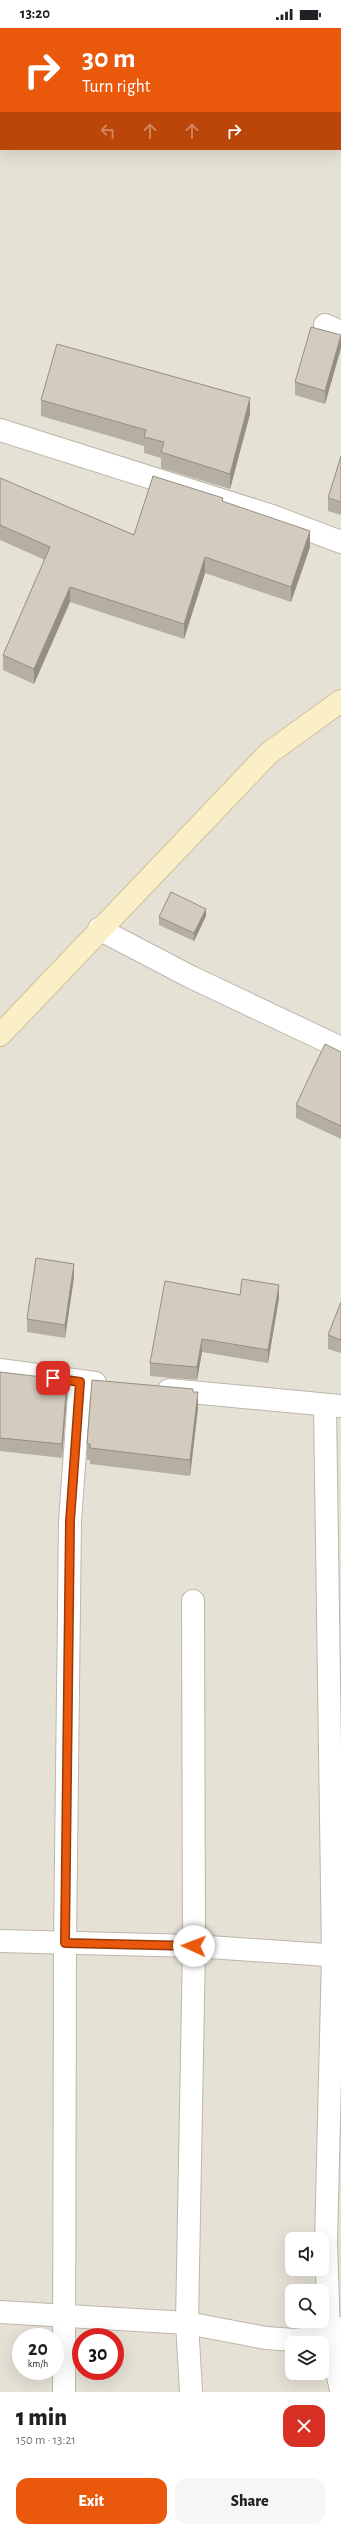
<!DOCTYPE html>
<html lang="en">
<head>
<meta charset="utf-8">
<style>
  :root { --surface:#fff; --page:#f6f6f6; --text:#202124; --muted:#757577; --accent:#ea580c }
  body { margin:0; font-family:"Alegreya Sans",sans-serif; background:var(--page); color:var(--text); height:100vh; display:flex; flex-direction:column; font-size:15px; white-space:nowrap }
  * { box-sizing:border-box; margin:0 }
  p { font-size:13px; color:var(--muted) }
  .icon { flex:none; width:22px; height:22px; fill:none; stroke:currentColor; stroke-width:2; stroke-linecap:round; stroke-linejoin:round }
  .map { position:relative; height:2364px; overflow:hidden }
  .drawer { display:flex; flex-direction:column; background:var(--surface); flex:1 }
  .drawer>* { flex:none }
  .guide { position:absolute; left:0px; top:0px; width:341px; height:122px; box-shadow:0 4px 16px #0002; background:#ea580c; color:#fff; overflow:hidden }
  .fabs { position:absolute; left:285px; top:2204px; display:grid; gap:8px }
  .fabs a { display:grid; place-items:center; width:44px; height:44px; border-radius:8px; background:var(--surface); box-shadow:0 4px 16px #0002; font-size:20px }
  .speed { position:absolute; left:12px; top:2300px; display:flex; gap:8px; font-size:20px; font-weight:700; text-align:center }
  .speed>* { display:grid; place-content:center; width:52px; height:52px; border-radius:50%; background:var(--surface); box-shadow:0 4px 16px #0002; line-height:1 }
  .speed small { font-size:10px; font-weight:400 }
  .speed .limit { border:6px solid #d22; background:#fff; color:#111 }
  .pin { position:absolute; display:grid; place-items:center; width:34px; height:34px; color:#fff; margin:-17px; border-radius:8px; box-shadow:0 2px 6px #0006 }
  .me { position:absolute; width:44px; margin:-22px; rotate:272deg; stroke-linejoin:round; filter:drop-shadow(0 0 3px #0008) }
  .turn { display:flex; align-items:center; gap:14px; height:84px; padding:0 16px; font-size:18px }
  .turn .icon { width:52px; height:52px; stroke-width:2.5 }
  .turn b { display:block; font-size:28px; line-height:34px }
  .lanes { display:flex; align-items:center; height:38px; padding:0 16px; background:#0003; justify-content:center; gap:20px; direction:ltr }
  .lanes .off { opacity:.35 }
  .round { display:grid; place-items:center; flex:none; width:42px; height:42px; border-radius:12px; background:var(--page) }
  .overview { display:flex; align-items:center; justify-content:space-between; height:68px; padding:0 16px }
  h1 { font-size:24px; font-weight:800; line-height:30px }
  .primary-button { display:flex; gap:8px; margin-top:auto; padding:8px 16px }
  .primary-button a { flex:1; height:46px; border-radius:12px; background:var(--accent); color:#fff; font-size:16px; font-weight:800; line-height:46px; text-align:center }
  .primary-button a+a { background:var(--page); color:var(--text) }
  .status { display:flex; justify-content:space-between; align-items:center; height:28px; padding:0 20px; background:var(--surface); direction:ltr }
  .status svg { height:11px; fill:currentColor }
  .map>svg:first-child { display:block }
  .residential { fill:#e6e1d5; fill-rule:evenodd }
  .lines { fill:none; stroke-linecap:round; stroke-linejoin:round }
  .minor-casing { stroke:#bdb7aa; stroke-width:24 }
  .secondary-casing { stroke:#cfc299; stroke-width:24 }
  .minor { stroke:#fff; stroke-width:22 }
  .secondary { stroke:#fbefc8; stroke-width:22 }
  .wall { fill:#b5afa3 }
  .shaded-wall { fill:#948e84 }
  .building { fill:#d3cbbd; stroke:#948e84 }
  .route-casing { stroke:#983908; stroke-width:10 }
  .route { stroke:#ea580c; stroke-width:7 }
</style>
</head>
<body>
<div class="status"><b>13:20</b><svg viewBox="0 0 49 12"><path d="M0 12V9h3v3zM5 12V6h3v6zM10 12V3h3v9zM15 12V0h3v12zM26 1h20v11H26zM47 4h2v5h-2z"/></svg></div>
<div class="map">
<svg width="341" height="2364" viewBox="0 0 341 2364">
  <rect width="100%" height="100%" fill="#f2efe7"/>
  <!-- residential -->
  <path class="residential" d="M 0,0 L 341,0 L 341,2364 L 0,2364 ZM 1,1 L 340,1 L 340,121 L 1,121 ZM 292,2211 L 322,2211 L 322,2241 L 292,2241 ZM 292,2263 L 322,2263 L 322,2293 L 292,2293 ZM 21,2309 L 55,2309 L 55,2343 L 21,2343 ZM 81,2309 L 115,2309 L 115,2343 L 81,2343 ZM 292,2315 L 322,2315 L 322,2345 L 292,2345 Z"/>
  <g class="lines">
    <!-- minor casing -->
    <g class="minor-casing">
      <path id="minor" d="M 325,297 L 341,304
        M 0,402 L 272,488 L 341,514
        M 99,901 L 191,949 L 341,1020
        M 0,1342 L 95,1355
        M 169,1362 L 341,1378
        M 325,1377 L 333,1928 L 326,2214 L 329,2308 L 341,2362
        M 0,1913 L 194,1918 L 341,1928
        M 0,2284 L 187,2295 L 266,2310 L 294,2312 L 329,2308 L 341,2300
        M 64,2364 L 65,1915 L 70,1493 L 80,1354
        M 191,2364 L 187,2295 L 194,1918 L 193,1573"/>
    </g>
    <!-- secondary casing -->
    <g class="secondary-casing">
      <path id="secondary" d="M 0,1007 L 269,725 L 341,673"/>
    </g>
    <!-- minor -->
    <use href="#minor" class="minor"/>
    <!-- secondary -->
    <use href="#secondary" class="secondary"/>
  </g>
  <!-- wall -->
  <path class="wall" d="M 0,0 L 68,0 L 68,1 L 1,1 L 1,24 L 0,24 Z
    M 340,26 L 341,26 L 341,88 L 340,88 Z
    M 341,320 L 325,376 L 295,367 L 295,354 Z
    M 41,372 L 250,386 L 230,461 L 161,440 L 161,430 L 144,425 L 144,418 L 41,388 Z
    M 341,428 L 341,487 L 328,483 L 328,470 Z
    M 0,450 L 134,507 L 223,474 L 310,519 L 291,574 L 205,545 L 184,611 L 70,574 L 34,656 L 3,642 L 3,627 L 45,532 L 0,512 Z
    M 206,888 L 194,913 L 159,897 L 159,889 Z
    M 341,1024 L 341,1111 L 296,1090 L 296,1077 Z
    M 74,1249 L 65,1310 L 27,1304 L 27,1291 Z
    M 240,1267 L 279,1270 L 268,1335 L 202,1324 L 197,1352 L 150,1348 L 150,1335 Z
    M 341,1274 L 341,1325 L 328,1321 L 328,1307 Z
    M 0,1344 L 67,1365 L 62,1430 L 0,1423 Z
    M 193,1364 L 198,1380 L 190,1448 L 90,1436 L 90,1432 L 87,1432 L 87,1416 Z"/>
  <!-- shaded-wall -->
  <path class="shaded-wall" d="M 341,307 L 341,320 L 325,376 L 325,363 Z
    M 250,370 L 250,386 L 230,461 L 230,446 Z
    M 310,503 L 310,519 L 291,574 L 291,559 Z
    M 205,529 L 205,545 L 184,611 L 184,596 Z
    M 70,559 L 70,574 L 34,656 L 34,641 Z
    M 206,881 L 206,888 L 194,913 L 194,905 Z
    M 74,1236 L 74,1249 L 65,1310 L 65,1297 Z
    M 279,1257 L 279,1270 L 268,1335 L 268,1322 Z
    M 202,1311 L 202,1324 L 197,1352 L 197,1339 Z
    M 67,1352 L 67,1365 L 62,1430 L 62,1416 Z
    M 198,1364 L 198,1380 L 190,1448 L 190,1432 Z"/>
  <!-- building -->
  <path class="building" d="M 0,0 L 65,0 L 65,1 L 1,1 L 1,11 L 0,11 Z
    M 340,26 L 341,26 L 341,75 L 340,75 Z
    M 311,299 L 341,307 L 325,363 L 295,354 Z
    M 57,316 L 250,370 L 230,446 L 161,424 L 164,414 L 144,409 L 146,402 L 41,372 Z
    M 341,428 L 341,474 L 328,470 Z
    M 153,448 L 223,470 L 222,473 L 310,503 L 291,559 L 205,529 L 184,596 L 70,559 L 34,641 L 3,627 L 50,519 L 0,497 L 0,450 L 134,507 Z
    M 171,864 L 206,881 L 194,905 L 159,889 Z
    M 325,1016 L 341,1024 L 341,1098 L 296,1077 Z
    M 36,1230 L 74,1236 L 65,1297 L 27,1291 Z
    M 242,1251 L 279,1257 L 268,1322 L 202,1311 L 197,1339 L 150,1335 L 165,1253 L 240,1267 Z
    M 341,1274 L 341,1312 L 328,1307 Z
    M 0,1344 L 67,1352 L 62,1416 L 0,1410 Z
    M 92,1352 L 193,1361 L 193,1364 L 198,1364 L 190,1432 L 90,1420 L 90,1416 L 87,1416 Z"/>
  <g class="lines">
    <!-- route casing -->
    <g class="route-casing">
      <path id="route" d="M 53,1350 L 80,1354 L 70,1493 L 65,1915 L 194,1918"/>
    </g>
    <!-- route -->
    <use href="#route" class="route"/>
  </g>
</svg>
<div class="fabs">
<a><svg class="icon" aria-label="sound" viewBox="0 0 24 24"><path d="M4 9h4l5-4v14l-5-4H4zM17 9q2 3 0 6"/></svg></a>
<a><svg class="icon" aria-label="search" viewBox="0 0 24 24"><circle cx="10" cy="10" r="6"/><path d="M15 15l6 6"/></svg></a>
<a><svg class="icon" aria-label="layers" viewBox="0 0 24 24"><path d="M12 4l9 5-9 5-9-5zM3 14l9 5 9-5"/></svg></a>
</div>
<div class="speed"><div>20<small>km/h</small></div><div class="limit">30</div></div>
<div class="pin" style="left:53px;top:1350px;background:#d93025"><svg class="icon" aria-label="arrive" viewBox="0 0 24 24"><path d="M6 21V4h12l-3 4 3 4H6"/></svg></div>
<svg class="me" style="left:194px;top:1918px" viewBox="-20 -20 40 40"><circle r="19" fill="#fff"/><path d="M0-13L10 11 0 6-10 11z" fill="#ea580c"/></svg>
<div class="guide">
<div class="turn"><svg class="icon" aria-label="right" viewBox="0 0 24 24"><path d="M7 20v-9h11M14 6l5 5-5 5"/></svg><div><b>30 m</b>Turn right</div></div>
<div class="lanes"><svg class="icon off" aria-label="left" viewBox="0 0 24 24"><path d="M17 20v-9H6M10 6l-5 5 5 5"/></svg><svg class="icon off" aria-label="ahead" viewBox="0 0 24 24"><path d="M12 20V5M6 11l6-6 6 6"/></svg><svg class="icon off" aria-label="ahead" viewBox="0 0 24 24"><path d="M12 20V5M6 11l6-6 6 6"/></svg><svg class="icon" aria-label="right" viewBox="0 0 24 24"><path d="M7 20v-9h11M14 6l5 5-5 5"/></svg></div>
</div>
</div>
<section class="drawer">
<div class="overview"><div><h1>1 min</h1><p>150 m · 13:21</p></div><a class="round" style="background:#d93025;color:#fff"><svg class="icon" aria-label="close" viewBox="0 0 24 24"><path d="M6 6l12 12M18 6L6 18"/></svg></a></div>
<div class="primary-button"><a>Exit</a><a>Share</a></div>
</section>
</body>
</html>
